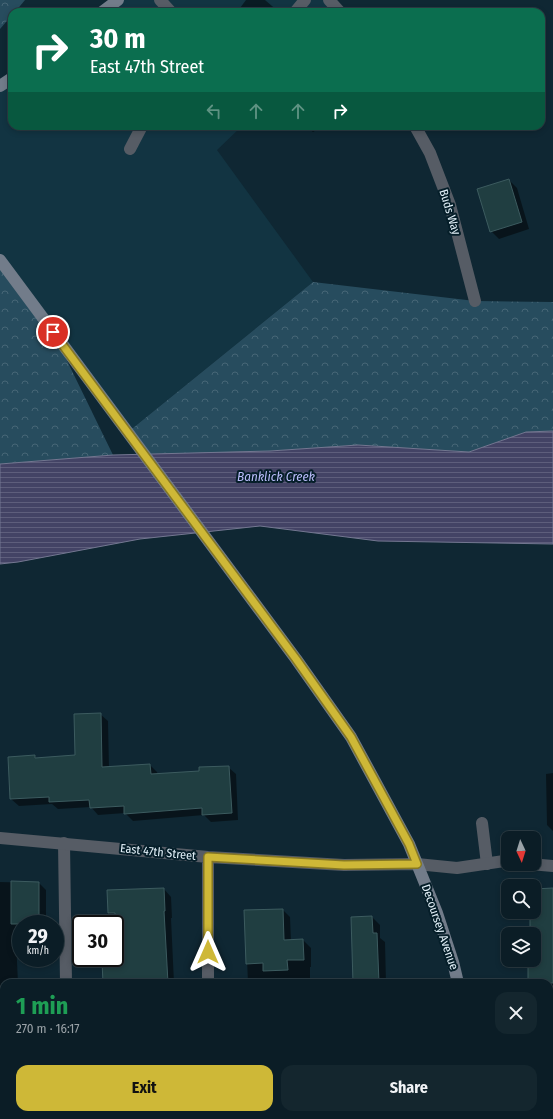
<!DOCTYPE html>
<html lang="en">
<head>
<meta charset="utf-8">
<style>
  :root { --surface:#0b1d26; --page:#14262e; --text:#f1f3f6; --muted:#9aa2a7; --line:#2b3b43; --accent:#ceb837 }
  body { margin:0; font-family:"Fira Sans Condensed",sans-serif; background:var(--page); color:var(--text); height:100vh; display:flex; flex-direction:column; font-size:15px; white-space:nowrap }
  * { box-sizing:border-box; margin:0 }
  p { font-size:13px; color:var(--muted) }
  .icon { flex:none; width:22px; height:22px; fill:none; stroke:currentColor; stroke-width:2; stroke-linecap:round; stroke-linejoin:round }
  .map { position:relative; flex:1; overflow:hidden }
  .drawer { position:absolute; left:0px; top:979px; width:553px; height:140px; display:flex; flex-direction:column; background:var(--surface); border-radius:12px 12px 0 0; box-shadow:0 2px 6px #0003,0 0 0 1px var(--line) }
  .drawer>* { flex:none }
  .guide { position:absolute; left:8px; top:8px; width:537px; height:122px; border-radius:12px; box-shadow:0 2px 6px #0003,0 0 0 1px var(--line); background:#0b6e4f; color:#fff; overflow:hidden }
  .needle { width:26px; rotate:176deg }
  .tools { position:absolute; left:501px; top:831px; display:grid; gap:8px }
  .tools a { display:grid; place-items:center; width:40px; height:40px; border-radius:8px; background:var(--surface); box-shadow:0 2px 6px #0003,0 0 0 1px var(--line); font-size:20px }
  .speed { position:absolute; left:12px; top:915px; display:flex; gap:8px; font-size:20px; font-weight:700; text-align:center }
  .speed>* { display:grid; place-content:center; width:52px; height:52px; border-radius:50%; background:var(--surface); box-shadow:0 2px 6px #0003,0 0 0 1px var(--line); line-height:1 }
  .speed small { font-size:10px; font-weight:400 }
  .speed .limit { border:2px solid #111; border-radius:6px; background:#fff; color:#111 }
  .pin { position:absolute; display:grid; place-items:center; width:34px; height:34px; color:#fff; margin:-17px; border:2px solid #fff; border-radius:50%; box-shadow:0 1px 4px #0007 }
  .me { position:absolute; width:44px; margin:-22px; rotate:0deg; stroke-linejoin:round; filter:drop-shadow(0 0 3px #0008) }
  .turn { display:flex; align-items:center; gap:14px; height:84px; padding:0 16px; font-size:18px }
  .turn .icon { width:52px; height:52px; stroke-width:2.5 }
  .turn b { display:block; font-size:28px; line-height:34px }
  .lanes { display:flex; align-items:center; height:38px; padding:0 16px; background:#0003; justify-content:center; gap:20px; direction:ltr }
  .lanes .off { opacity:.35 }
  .round { display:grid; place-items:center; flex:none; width:42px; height:42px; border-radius:12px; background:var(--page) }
  .head { display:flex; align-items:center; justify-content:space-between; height:68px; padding:0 16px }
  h1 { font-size:24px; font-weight:700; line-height:30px; color:#1e9e55 }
  .cta { display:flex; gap:8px; margin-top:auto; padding:8px 16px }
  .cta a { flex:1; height:46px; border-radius:12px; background:var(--accent); color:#111; font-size:16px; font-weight:700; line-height:46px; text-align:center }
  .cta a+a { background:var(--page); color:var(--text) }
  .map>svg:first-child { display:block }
  .built { fill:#123442 }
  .forest { fill:url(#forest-crowns) }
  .water { fill:url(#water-rules); stroke:#737791 }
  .shadow { fill:#0007 }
  .building { fill:#203e41; stroke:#3c5b5f }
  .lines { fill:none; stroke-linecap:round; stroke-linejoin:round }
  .lane { stroke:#565c65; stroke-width:12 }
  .street { stroke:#565c65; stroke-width:12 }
  .secondary { stroke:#727c8a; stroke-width:12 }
  .route-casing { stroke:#867824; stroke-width:10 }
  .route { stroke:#ceb837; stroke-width:7 }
  .labels { text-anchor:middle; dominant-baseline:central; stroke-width:4; stroke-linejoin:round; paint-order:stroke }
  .street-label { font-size:12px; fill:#e2f0f8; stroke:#051e29 }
  .water-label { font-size:13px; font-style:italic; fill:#bbbdfb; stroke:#051e29 }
</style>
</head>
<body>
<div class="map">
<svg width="553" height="1119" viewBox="0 0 553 1119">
  <defs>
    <pattern id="forest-crowns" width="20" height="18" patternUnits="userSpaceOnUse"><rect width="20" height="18" fill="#274c5e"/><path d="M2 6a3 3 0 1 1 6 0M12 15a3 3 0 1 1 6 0" fill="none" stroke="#466676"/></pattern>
    <pattern id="water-rules" width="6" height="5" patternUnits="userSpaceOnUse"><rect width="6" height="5" fill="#434365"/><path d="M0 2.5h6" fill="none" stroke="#5e5e7c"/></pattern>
  </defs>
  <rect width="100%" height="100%" fill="#0f2733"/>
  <!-- built -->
  <path class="built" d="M 118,0 L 329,0 L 340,12 L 102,12 Z
    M 12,78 L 12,126 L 242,126 L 217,150 L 313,282 L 128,432 L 0,260 L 0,86 Z"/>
  <!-- forest -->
  <path class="forest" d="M 0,0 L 25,0 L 15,12 L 12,12 L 12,15 L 0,29 Z
    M 0,260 L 53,332 L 113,455 L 0,464 Z
    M 313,282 L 475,301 L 553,302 L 553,431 L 526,432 L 469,452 L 358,445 L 270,451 L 145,455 L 128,432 Z"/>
  <!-- water -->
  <path class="water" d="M 553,431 L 553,544 L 378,541 L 260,526 L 140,539 L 18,562 L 0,564 L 0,464 L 113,455 L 270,451 L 358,445 L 469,452 L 526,432 Z"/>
  <!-- shadow -->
  <path class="shadow" d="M 246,0 L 265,0 L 279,12 L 237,12 Z
    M 469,11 L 470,12 L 444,12 Z
    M 306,126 L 324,126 L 313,132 Z
    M 509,180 L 517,188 L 529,229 L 499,239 L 491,231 Z
    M 100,714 L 108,721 L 109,768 L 150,765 L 157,772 L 158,775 L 201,772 L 228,767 L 236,774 L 238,820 L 211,822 L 204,815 L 133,821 L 125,813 L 98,815 L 91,807 L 58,809 L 52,804 L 19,806 L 11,799 L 35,756 L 37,759 L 76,756 Z
    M 553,773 L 553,831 L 547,825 L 546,774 Z
    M 0,882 L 39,883 L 46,890 L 46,924 L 21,924 L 21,940 L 16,940 L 18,983 L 4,983 L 4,1113 L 0,1113 Z
    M 164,889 L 171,897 L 172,918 L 171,918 L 174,983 L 104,983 L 117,962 L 115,919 L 108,913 Z
    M 553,889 L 553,1119 L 532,1119 L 533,1115 L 549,1115 L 549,983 L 529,983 L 531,960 L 534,960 L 534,934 L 531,934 L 531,913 L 530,912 L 534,912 L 534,890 Z
    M 283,910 L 290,917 L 291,941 L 303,940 L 311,948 L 311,967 L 310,967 L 310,983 L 248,983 L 245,911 Z
    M 372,917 L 380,925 L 380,938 L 385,942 L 386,983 L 354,983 L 352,918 Z
    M 76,1115 L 175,1115 L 176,1119 L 76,1119 Z
    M 247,1115 L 298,1115 L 298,1119 L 248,1119 Z
    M 379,1115 L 412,1115 L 412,1116 L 381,1117 Z"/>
  <!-- building -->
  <path class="building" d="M 509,179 L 522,222 L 490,232 L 477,189 Z
    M 101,713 L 102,767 L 150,764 L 151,774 L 199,771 L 199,767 L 229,766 L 232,813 L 202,815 L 202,808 L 124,814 L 124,806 L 90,808 L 89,800 L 49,802 L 49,797 L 10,799 L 8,757 L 35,755 L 35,758 L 75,755 L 74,714 Z
    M 11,881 L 39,882 L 39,924 L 11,924 Z
    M 164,888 L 165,911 L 164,911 L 168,983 L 103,983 L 102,961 L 116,961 L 115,913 L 108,913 L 107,890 Z
    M 553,888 L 553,983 L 528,983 L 528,961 L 534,960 L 534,934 L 530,934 L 530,912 L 534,912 L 534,889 Z
    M 283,909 L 284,940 L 303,939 L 304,960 L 287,960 L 288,970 L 263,971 L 263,963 L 246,964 L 244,910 Z
    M 372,916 L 373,933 L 377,933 L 379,983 L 353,983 L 351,917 Z"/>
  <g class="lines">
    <!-- lane -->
    <path class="lane" d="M 160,0 L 171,12
      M 295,12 L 305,0
      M 130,149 L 142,126
      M 482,823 L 487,864
      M 64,843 L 66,983
      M 68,1115 L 68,1119"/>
    <!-- street -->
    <path class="street" d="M 329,0 L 340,12
      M 415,126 L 430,153 L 450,205 L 475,301
      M 0,838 L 208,857 L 344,865 L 417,864 L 457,868 L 504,861 L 508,862
      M 208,857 L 208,983
      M 530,864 L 553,866
      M 208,1115 L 208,1119"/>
    <!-- secondary -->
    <path class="secondary" d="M 102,12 L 118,0
      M 0,86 L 12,78
      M 0,260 L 296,659 L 351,737 L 409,844 L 437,913 L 453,962 L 458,983
      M 477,1115 L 477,1119"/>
  </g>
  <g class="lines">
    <!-- route casing -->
    <g class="route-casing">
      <path id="route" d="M 53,332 L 296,659 L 351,737 L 409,844 L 417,864 L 344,865 L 208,857 L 208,952"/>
    </g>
    <!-- route -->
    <use href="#route" class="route"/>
  </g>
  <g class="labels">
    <!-- street labels -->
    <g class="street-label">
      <text transform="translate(450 212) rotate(73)">Buds Way</text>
      <text transform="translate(158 852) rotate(6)">East 47th Street</text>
      <text transform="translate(440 927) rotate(71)">Decoursey Avenue</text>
    </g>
    <!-- water labels -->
    <g class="water-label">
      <text x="276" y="476">Banklick Creek</text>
    </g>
  </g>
</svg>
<div class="tools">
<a><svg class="needle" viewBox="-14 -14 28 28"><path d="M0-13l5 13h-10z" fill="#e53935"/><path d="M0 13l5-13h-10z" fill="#9aa2a7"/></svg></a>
<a><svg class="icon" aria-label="search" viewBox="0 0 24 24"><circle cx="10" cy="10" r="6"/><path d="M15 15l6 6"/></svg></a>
<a><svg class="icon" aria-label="layers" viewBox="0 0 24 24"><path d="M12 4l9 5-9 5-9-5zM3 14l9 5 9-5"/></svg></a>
</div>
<div class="speed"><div>29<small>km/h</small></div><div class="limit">30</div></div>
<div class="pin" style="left:53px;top:332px;background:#d93025"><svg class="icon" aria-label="arrive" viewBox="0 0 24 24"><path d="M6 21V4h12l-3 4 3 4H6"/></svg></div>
<svg class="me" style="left:208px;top:952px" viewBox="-20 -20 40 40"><path d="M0-17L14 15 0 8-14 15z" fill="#ceb837" stroke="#fff" stroke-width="4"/></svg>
<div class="guide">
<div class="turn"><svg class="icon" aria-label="right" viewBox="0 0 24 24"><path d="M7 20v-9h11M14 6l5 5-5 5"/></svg><div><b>30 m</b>East 47th Street</div></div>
<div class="lanes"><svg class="icon off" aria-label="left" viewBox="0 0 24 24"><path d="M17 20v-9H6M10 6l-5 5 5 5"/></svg><svg class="icon off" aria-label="ahead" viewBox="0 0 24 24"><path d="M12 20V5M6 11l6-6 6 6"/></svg><svg class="icon off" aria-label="ahead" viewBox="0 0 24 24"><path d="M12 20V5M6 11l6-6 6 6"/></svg><svg class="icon" aria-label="right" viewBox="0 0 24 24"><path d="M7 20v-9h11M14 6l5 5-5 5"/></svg></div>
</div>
<section class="drawer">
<div class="head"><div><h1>1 min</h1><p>270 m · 16:17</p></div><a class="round"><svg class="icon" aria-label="close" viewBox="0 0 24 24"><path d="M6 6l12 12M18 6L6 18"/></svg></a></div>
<div class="cta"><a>Exit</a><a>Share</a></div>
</section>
</div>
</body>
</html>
